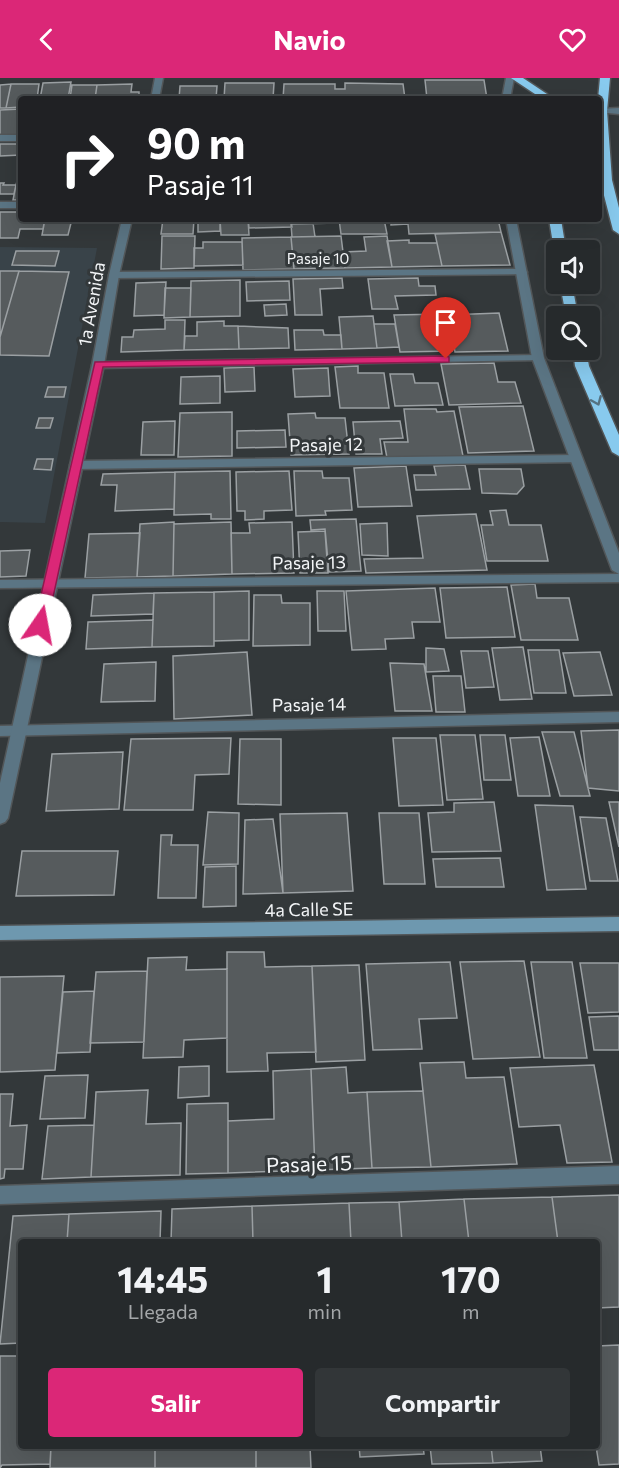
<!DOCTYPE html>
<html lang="es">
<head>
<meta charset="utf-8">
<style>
  :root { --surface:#262a2c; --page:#323638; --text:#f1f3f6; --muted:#a4a7a9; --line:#424648; --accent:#db2777 }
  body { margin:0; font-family:Commissioner,sans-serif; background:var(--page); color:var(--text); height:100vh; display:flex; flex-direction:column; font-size:22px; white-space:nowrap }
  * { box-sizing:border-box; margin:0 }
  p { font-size:20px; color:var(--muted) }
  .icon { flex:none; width:33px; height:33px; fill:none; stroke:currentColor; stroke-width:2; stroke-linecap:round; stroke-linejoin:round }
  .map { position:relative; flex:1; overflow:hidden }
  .side { position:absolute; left:18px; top:1161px; width:582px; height:210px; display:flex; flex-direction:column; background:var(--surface); border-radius:6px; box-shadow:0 6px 24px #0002,0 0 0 2px var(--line) }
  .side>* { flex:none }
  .banner { position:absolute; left:18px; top:18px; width:584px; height:126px; border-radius:6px; box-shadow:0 6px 24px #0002,0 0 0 2px var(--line); background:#202124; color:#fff; overflow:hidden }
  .fabs { position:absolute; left:546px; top:162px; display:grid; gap:12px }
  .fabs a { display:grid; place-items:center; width:54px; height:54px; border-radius:6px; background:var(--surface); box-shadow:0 6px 24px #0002,0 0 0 2px var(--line); font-size:30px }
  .pin { position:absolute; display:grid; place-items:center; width:51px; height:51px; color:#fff; margin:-62px -26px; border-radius:50% 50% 50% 0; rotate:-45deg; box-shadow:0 0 6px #0007 }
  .pin .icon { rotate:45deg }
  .me { position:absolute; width:66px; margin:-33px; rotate:12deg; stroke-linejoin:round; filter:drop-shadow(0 0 4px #0008) }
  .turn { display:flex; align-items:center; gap:21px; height:126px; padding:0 30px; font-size:27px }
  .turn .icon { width:78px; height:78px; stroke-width:2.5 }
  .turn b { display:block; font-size:42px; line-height:51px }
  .eta { display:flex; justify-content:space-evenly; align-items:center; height:102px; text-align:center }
  .eta b { font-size:36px; font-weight:700; line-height:42px }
  .primary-button { display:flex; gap:12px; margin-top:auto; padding:12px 30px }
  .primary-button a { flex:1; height:69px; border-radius:6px; background:var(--accent); color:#fff; font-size:24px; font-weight:700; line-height:69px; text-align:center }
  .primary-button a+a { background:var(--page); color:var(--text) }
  header { display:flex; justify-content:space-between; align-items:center; height:78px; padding:0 30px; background:var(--accent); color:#fff; font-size:27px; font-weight:700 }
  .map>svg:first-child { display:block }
  .built { fill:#394349 }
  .building { fill:#565b5d; stroke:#9ba0a3; stroke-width:1.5 }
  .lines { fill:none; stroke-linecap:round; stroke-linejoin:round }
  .lane-casing { stroke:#525658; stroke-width:3 }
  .street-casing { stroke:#525658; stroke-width:3 }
  .secondary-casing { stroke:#525658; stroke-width:3 }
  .highway-casing { stroke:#525658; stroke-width:3 }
  .lane { fill:#5b7584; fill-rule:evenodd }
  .street { fill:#5b7584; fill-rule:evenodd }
  .secondary { fill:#6e98af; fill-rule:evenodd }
  .highway { fill:#88caee; fill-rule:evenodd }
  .oneway { stroke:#557282 }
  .route { fill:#db2777; stroke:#8e194d; stroke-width:1.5 }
  .labels { text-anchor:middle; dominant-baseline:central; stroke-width:6; stroke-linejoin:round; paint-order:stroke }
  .far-street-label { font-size:15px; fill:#f3f5f7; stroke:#33383a }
  .street-label { font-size:18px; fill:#f3f5f7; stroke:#33383a }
  .near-street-label { font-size:21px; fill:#f3f5f7; stroke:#33383a }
</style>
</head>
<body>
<header><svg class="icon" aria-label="back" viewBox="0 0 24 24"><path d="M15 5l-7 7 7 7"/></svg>Navio<svg class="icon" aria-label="heart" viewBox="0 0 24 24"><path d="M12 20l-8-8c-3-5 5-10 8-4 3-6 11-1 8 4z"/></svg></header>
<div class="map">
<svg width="619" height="1390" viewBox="0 0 619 1390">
  <rect width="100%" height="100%" fill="#33383a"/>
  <!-- built -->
  <path class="built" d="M 0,169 L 97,170 L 45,445 L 0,444 Z"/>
  <!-- building -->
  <path class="building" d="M 425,2 L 484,2 L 487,21 L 427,21 Z
    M 71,4 L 68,21 L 40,21 L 43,5 Z
    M 225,5 L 274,5 L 273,21 L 224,21 Z
    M 345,5 L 403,6 L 405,21 L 283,21 L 284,6 L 335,6 L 335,11 L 345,11 Z
    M 11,6 L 6,30 L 0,30 L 0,7 Z
    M 11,6 L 39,6 L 37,21 L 21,21 L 21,29 L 6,30 Z
    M 132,6 L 131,14 L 139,14 L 139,21 L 95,21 L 97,7 Z
    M 72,7 L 97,7 L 95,21 L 70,21 Z
    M 180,8 L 217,8 L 216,21 L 179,21 Z
    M 21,31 L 21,57 L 0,57 L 0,32 Z
    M 0,66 L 21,66 L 21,77 L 0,78 Z
    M 20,93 L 21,122 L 13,122 L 16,107 Z
    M 0,105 L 4,105 L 3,107 L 16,107 L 14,116 L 0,116 Z
    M 0,134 L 21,134 L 21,141 L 45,141 L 43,151 L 20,151 L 18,160 L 0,160 Z
    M 45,141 L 91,141 L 91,145 L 71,145 L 68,157 L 42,157 Z
    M 163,141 L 194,141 L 193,156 L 161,156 Z
    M 198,141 L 220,141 L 220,153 L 198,154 Z
    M 220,141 L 248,141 L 249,157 L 221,157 Z
    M 248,141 L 291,141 L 292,149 L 249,150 Z
    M 291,141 L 339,141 L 339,145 L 291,146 Z
    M 339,141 L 384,141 L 387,156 L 341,156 Z
    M 391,141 L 498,141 L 501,154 L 409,156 L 408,146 L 391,147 Z
    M 313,145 L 315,159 L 292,159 L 291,146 Z
    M 501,154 L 510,187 L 442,188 L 435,156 Z
    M 162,158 L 195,158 L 194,190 L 161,191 Z
    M 341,158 L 345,190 L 294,191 L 291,159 Z
    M 387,158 L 392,189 L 345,190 L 343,174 L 366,173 L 364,159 Z
    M 291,159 L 294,191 L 243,192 L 242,160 Z
    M 409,162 L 409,165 L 437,165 L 442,188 L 392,189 L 387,163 Z
    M 203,164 L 242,164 L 243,187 L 194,188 L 194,170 L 203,170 Z
    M 16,173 L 59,173 L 55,188 L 12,187 Z
    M 0,193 L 19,193 L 0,259 Z
    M 19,193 L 69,194 L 49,278 L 0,277 L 0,259 Z
    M 342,200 L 343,210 L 320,211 L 322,237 L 295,237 L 293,201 Z
    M 418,200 L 419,208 L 435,208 L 436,217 L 395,218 L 398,231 L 372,231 L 368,201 Z
    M 240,202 L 240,238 L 190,239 L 191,203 Z
    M 289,203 L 290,222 L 247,223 L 246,204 Z
    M 166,204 L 164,237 L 134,238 L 136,205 Z
    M 165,210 L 191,210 L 190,239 L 164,240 Z
    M 286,226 L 287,237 L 265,238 L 264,227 Z
    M 499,235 L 508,273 L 455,274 L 448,237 Z
    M 444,236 L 452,273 L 400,274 L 394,237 Z
    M 373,238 L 377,270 L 342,271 L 339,239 Z
    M 165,242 L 185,242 L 184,272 L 121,274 L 122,259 L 133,259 L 134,252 L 165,251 Z
    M 224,243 L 224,248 L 238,248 L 239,271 L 184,272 L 185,258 L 197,258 L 197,244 Z
    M 374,246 L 395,246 L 399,269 L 377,270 Z
    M 238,248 L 288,250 L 289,270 L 239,271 Z
    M 294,252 L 323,252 L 324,257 L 341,257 L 342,271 L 295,272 Z
    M 494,285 L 498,304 L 515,304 L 521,325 L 449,327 L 441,286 Z
    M 358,288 L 358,295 L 384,295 L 389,330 L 340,330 L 335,289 Z
    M 254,289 L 255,313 L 225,314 L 224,290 Z
    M 328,290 L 330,318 L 295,319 L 293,291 Z
    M 390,296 L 413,296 L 415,305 L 438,305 L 443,327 L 395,328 Z
    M 220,298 L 220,325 L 180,326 L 181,299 Z
    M 48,309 L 66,309 L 64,319 L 45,319 Z
    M 523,328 L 534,373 L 468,375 L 459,329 Z
    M 404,331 L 436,331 L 437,334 L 454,333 L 463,378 L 387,380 L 384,364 L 408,364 Z
    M 232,334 L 232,378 L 178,379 L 180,335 Z
    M 315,335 L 316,340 L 345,340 L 349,376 L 291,377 L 288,336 Z
    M 39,340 L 53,340 L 50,350 L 36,350 Z
    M 175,343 L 174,377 L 141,377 L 143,344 Z
    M 400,343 L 403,360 L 380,361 L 382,376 L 356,376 L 353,344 Z
    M 285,352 L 286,369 L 237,370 L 237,353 Z
    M 37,381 L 53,381 L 51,392 L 34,391 Z
    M 465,387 L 470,411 L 416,412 L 414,397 L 436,397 L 434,388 Z
    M 406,388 L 412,428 L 358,429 L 354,390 Z
    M 479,391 L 521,391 L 524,408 L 517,416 L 482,415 Z
    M 230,393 L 231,441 L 211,441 L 211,436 L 174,437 L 175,394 Z
    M 289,393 L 292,432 L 264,433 L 264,441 L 245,442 L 245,433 L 237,433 L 236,394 Z
    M 294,393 L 322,393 L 323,400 L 349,400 L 352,432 L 325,433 L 326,437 L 296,438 Z
    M 175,394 L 174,431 L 115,433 L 117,407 L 101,407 L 103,396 Z
    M 506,432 L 509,447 L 541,447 L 548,483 L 487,483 L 481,447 L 493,447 L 490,433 Z
    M 476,436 L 487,492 L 366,495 L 364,481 L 423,480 L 417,438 Z
    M 356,441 L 361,493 L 329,494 L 325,451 L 311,452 L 310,442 Z
    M 174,444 L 173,498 L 137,499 L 140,446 Z
    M 231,444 L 232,496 L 173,498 L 174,446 Z
    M 292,444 L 294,495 L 232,496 L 231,455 L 250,455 L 249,445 Z
    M 387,445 L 388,478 L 362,477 L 360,446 Z
    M 325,453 L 328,495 L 300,495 L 298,454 Z
    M 140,455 L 137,499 L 85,500 L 89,456 Z
    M 30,472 L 26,498 L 0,499 L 0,473 Z
    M 535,506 L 537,520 L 569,520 L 578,562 L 521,562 L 511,507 Z
    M 507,509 L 515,559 L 446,560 L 440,510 Z
    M 435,510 L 440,544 L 412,544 L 414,560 L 385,561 L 386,571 L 352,572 L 346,513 Z
    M 249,513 L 249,562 L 214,563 L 214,514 Z
    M 317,513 L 344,513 L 346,553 L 318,553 Z
    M 214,514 L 214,568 L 152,569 L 154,515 Z
    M 154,515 L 153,536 L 91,538 L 93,517 Z
    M 254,517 L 281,517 L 282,525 L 310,525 L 310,567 L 253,568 Z
    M 153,542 L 152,569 L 86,571 L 88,544 Z
    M 523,569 L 532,621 L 500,622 L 492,570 Z
    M 426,570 L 444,571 L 449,593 L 426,594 Z
    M 528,572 L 559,572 L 566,615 L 534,615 Z
    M 461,573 L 488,573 L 494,609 L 466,610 Z
    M 247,574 L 252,637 L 174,641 L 173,578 Z
    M 600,574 L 612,617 L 574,618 L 563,575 Z
    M 156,584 L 155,623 L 101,624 L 104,586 Z
    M 390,585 L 424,586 L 432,633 L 395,633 Z
    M 433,598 L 461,598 L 465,634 L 436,634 Z
    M 619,652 L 619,713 L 588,710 L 581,653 Z
    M 542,654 L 574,654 L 590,718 L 560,718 Z
    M 440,657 L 475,657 L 483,721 L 447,722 Z
    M 480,657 L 505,657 L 511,702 L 484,702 Z
    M 539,659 L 550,718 L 518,718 L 510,660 Z
    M 231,660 L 229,696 L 195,697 L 193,732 L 124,732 L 131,661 Z
    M 393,660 L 436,660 L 443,727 L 399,728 Z
    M 240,661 L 281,661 L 281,727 L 238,726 Z
    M 123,674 L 119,731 L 46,733 L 52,676 Z
    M 494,724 L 501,773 L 432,774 L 428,735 L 454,734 L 454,725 Z
    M 609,724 L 619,724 L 619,769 Z
    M 535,727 L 573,728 L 586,811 L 547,812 Z
    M 208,734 L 239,735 L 238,786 L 203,787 Z
    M 347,735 L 353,813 L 283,815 L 280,736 Z
    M 379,735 L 419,735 L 425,806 L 384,806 Z
    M 580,739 L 606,740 L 618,803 L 590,803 Z
    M 273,741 L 283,815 L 243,816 L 245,742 Z
    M 161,757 L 172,757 L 171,767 L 198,767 L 196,820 L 158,820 Z
    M 22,773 L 118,773 L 114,817 L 16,818 Z
    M 500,780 L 504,809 L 436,809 L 433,781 Z
    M 236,788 L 236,828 L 203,829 L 205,789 Z
    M 227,874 L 264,874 L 265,889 L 312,888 L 316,974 L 267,975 L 268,993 L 227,994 Z
    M 187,879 L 186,892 L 227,891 L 227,960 L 184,962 L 183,979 L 143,980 L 148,880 Z
    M 524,883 L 540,979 L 473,981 L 460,884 Z
    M 450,884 L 457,940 L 419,941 L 422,971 L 373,972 L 366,886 Z
    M 531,884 L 572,884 L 587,980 L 544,980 Z
    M 580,885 L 619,885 L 619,934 L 588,935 Z
    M 359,887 L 365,982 L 316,984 L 312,888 Z
    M 147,893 L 144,964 L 90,965 L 96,894 Z
    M 64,898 L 55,992 L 0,994 L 0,899 Z
    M 94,913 L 90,974 L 57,975 L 63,914 Z
    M 619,938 L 619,972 L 594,972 L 589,939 Z
    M 464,984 L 466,1000 L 504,999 L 517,1086 L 431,1089 L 420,985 Z
    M 594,987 L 612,1084 L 567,1085 L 560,1047 L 519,1049 L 510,990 Z
    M 209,988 L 209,1018 L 178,1020 L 179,989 Z
    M 346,989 L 348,1015 L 367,1014 L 372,1090 L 315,1092 L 311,991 Z
    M 311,991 L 315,1092 L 228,1095 L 228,1043 L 274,1041 L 273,993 Z
    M 88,997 L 85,1040 L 40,1041 L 45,998 Z
    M 148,1012 L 146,1046 L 181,1045 L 180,1097 L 91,1099 L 96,1014 Z
    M 423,1013 L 431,1089 L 372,1090 L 367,1014 Z
    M 0,1016 L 13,1016 L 10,1048 L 27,1047 L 23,1091 L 5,1091 L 4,1100 L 0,1101 Z
    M 228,1025 L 228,1095 L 186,1096 L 187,1026 Z
    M 94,1047 L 91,1099 L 42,1101 L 48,1048 Z
    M 619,1117 L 619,1229 L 597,1230 L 597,1164 L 558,1164 L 552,1119 Z
    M 552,1119 L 558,1164 L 469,1164 L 464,1121 Z
    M 464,1121 L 469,1164 L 402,1164 L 399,1124 Z
    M 399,1124 L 402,1164 L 351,1164 L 349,1125 Z
    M 349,1125 L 351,1164 L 253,1164 L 252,1128 Z
    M 252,1128 L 253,1164 L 171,1164 L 172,1131 Z
    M 161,1133 L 160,1164 L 67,1164 L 69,1136 Z
    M 69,1136 L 67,1164 L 21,1164 L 21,1265 L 0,1266 L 13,1138 Z
    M 619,1267 L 619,1386 L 599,1387 L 596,1368 L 597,1268 Z
    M 0,1278 L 20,1278 L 21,1368 L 51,1368 L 50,1386 L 2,1387 L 0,1390 Z
    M 51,1368 L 155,1368 L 155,1390 L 50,1390 Z
    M 155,1368 L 256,1368 L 256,1390 L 155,1390 Z
    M 256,1368 L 310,1368 L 311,1390 L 256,1390 Z
    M 359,1368 L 423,1368 L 424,1376 L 360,1379 Z
    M 430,1368 L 491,1368 L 493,1385 L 432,1386 Z
    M 491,1368 L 540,1368 L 542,1383 L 493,1385 Z"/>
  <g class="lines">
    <!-- lane casing -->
    <g class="lane-casing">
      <path id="lane" d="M 619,30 L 619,36 L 598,34 L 599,31 Z
        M 0,57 L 21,57 L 21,63 L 0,63 Z
        M 0,124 L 21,124 L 21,130 L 0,130 Z
        M 522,191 L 527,194 L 526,196 L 114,200 L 109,197 L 114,194 Z
        M 538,277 L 542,278 L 542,282 L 98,290 L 92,287 L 98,284 Z
        M 577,377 L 581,378 L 581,384 L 76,391 L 70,387 L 76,383 Z
        M 619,496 L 619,504 L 0,510 L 0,502 Z
        M 619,634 L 619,644 L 0,658 L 0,648 Z
        M 619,1088 L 619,1106 L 0,1126 L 0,1108 Z"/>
    </g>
    <!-- street casing -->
    <g class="street-casing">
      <path id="street" d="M 155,0 L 163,0 L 159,21 L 151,21 Z
        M 506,0 L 514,0 L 510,21 L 502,21 Z
        M 122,141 L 132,141 L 119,197 L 104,287 L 8,740 L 5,744 L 0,746 L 0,705 L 92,287 L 109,197 Z
        M 506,141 L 516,141 L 544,280 L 619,475 L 619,496 L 612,492 L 532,280 Z"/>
    </g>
    <!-- secondary casing -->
    <g class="secondary-casing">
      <path id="secondary" d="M 619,839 L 619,853 L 0,862 L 0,848 Z"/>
    </g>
    <!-- highway casing -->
    <g class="highway-casing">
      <path id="highway" d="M 511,0 L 523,0 L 547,16 L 538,18 Z
        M 600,0 L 610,0 L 607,33 L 612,102 L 619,130 L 619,156 L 613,152 L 600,102 L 598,21 Z
        M 549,141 L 561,141 L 566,172 L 556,172 L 556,175 L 554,172 Z
        M 560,206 L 572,206 L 578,238 L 566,238 Z
        M 573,272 L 586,272 L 589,288 L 619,357 L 619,378 L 612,374 L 575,288 Z"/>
    </g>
    <!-- lane -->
    <use href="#lane" class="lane"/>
    <!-- street -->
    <use href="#street" class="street"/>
    <!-- secondary -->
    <use href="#secondary" class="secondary"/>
    <!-- highway -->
    <use href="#highway" class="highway"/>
  </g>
  <!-- one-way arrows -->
  <defs><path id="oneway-chevron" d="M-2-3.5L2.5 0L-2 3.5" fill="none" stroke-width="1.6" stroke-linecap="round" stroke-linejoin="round" transform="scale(1.5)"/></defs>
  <use class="oneway" href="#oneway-chevron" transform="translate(597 323) rotate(67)"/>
  <!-- route -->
  <path class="route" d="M 446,278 L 449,279 L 449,284 L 103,289 L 47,547 L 45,550 L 36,550 L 34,547 L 95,284 Z"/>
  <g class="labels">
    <!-- far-street labels -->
    <g class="far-street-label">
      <text x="318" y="180">Pasaje 10</text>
    </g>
    <!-- street labels -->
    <g class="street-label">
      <text transform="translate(91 226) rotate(-80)">1a Avenida</text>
      <text transform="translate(326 366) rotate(-1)">Pasaje 12</text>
      <text transform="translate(309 484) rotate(-1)">Pasaje 13</text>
      <text transform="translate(309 626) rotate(-1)">Pasaje 14</text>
      <text transform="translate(309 831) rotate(-1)">4a Calle SE</text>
    </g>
    <!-- near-street labels -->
    <g class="near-street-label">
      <text transform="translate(309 1085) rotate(-2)">Pasaje 15</text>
    </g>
  </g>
</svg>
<div class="fabs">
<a><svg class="icon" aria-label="sound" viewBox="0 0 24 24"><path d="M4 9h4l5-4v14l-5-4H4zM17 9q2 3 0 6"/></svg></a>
<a><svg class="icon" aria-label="search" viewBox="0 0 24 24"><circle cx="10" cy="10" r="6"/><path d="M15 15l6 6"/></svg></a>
</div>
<div class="pin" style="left:446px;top:281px;background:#d93025"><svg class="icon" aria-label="arrive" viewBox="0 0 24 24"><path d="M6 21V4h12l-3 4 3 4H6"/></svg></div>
<svg class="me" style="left:40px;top:547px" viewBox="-20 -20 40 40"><circle r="19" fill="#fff"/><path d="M0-13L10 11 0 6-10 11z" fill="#db2777"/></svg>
<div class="banner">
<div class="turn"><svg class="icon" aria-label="right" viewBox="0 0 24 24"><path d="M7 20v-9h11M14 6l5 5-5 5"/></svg><div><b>90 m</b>Pasaje 11</div></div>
</div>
<section class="side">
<div class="eta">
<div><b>14:45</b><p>Llegada</p></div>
<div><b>1</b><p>min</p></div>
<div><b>170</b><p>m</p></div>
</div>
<div class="primary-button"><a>Salir</a><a>Compartir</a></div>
</section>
</div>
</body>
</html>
